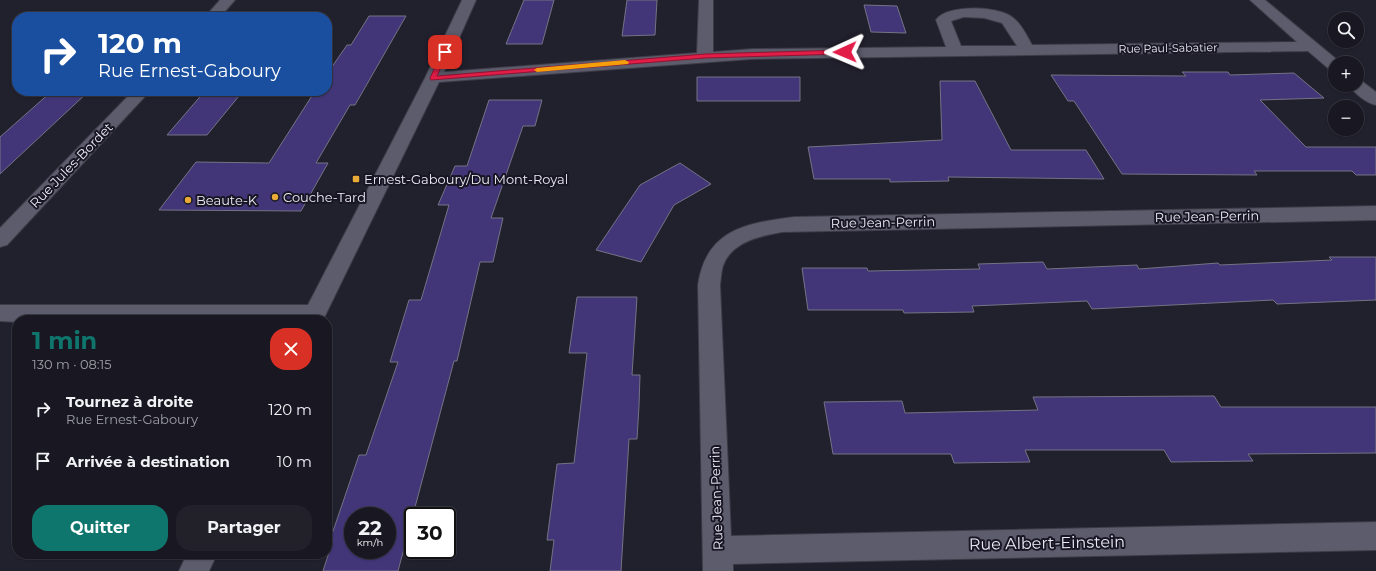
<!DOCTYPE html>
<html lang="fr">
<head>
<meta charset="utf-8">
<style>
  :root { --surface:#191822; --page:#22212a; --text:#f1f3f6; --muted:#9fa0a5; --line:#373740; --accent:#0f766e }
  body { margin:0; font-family:Montserrat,sans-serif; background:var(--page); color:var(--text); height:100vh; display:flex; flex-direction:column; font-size:15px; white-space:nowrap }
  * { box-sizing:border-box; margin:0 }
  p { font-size:13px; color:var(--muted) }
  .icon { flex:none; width:22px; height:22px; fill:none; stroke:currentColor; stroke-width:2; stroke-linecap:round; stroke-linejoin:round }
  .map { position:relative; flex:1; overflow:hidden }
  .panel { position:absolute; left:12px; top:315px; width:320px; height:244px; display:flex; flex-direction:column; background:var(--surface); border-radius:16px; box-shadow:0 1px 3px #0004,0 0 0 1px var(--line) }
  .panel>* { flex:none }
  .banner { position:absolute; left:12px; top:12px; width:320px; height:84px; border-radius:16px; box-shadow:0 1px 3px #0004,0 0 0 1px var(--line); background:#1a4fa0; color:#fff; overflow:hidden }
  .controls { position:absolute; left:1328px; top:12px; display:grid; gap:8px }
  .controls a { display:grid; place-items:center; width:36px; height:36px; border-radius:50%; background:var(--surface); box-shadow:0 1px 3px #0004,0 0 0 1px var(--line); font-size:20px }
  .speed { position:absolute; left:344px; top:507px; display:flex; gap:8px; font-size:20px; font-weight:700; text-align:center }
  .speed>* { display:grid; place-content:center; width:52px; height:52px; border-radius:50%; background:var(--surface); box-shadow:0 1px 3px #0004,0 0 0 1px var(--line); line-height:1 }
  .speed small { font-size:10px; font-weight:400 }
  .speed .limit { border:2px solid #111; border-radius:6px; background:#fff; color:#111 }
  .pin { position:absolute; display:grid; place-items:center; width:34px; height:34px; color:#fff; margin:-17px; border-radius:8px; box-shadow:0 2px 6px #0006 }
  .me { position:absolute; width:44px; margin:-22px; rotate:269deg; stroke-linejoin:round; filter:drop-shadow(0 0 3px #0008) }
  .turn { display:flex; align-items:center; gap:14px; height:84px; padding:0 20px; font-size:18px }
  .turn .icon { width:52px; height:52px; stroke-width:2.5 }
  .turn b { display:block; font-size:28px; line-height:34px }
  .round { display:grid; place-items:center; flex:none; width:42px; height:42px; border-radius:16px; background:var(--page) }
  .headline { display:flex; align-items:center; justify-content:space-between; height:68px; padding:0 20px }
  h1 { font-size:24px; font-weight:700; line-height:30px; color:var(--accent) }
  .primary-button { display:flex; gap:8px; margin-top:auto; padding:8px 20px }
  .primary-button a { flex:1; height:46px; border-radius:16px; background:var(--accent); color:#fff; font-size:16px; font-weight:700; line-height:46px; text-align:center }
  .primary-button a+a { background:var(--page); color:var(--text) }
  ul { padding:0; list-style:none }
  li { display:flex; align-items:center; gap:12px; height:52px; padding:0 20px }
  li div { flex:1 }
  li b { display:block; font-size:15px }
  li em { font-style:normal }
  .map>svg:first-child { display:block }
  .building { fill:#423678; stroke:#747384; fill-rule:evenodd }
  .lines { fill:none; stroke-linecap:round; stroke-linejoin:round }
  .minor-casing { stroke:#3c3b46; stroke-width:2 }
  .minor { fill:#5d5c6c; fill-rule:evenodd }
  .route { fill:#e11d48; stroke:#92132f }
  .slow { fill:#f59e0b }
  .poi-dot { fill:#e9ab38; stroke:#181624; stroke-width:1.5 }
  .labels { text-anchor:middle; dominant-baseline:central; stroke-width:4; stroke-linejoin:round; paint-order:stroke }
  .far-street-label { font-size:11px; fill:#ecebf5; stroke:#181624 }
  .street-label { font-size:13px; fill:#ecebf5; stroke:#181624 }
  .poi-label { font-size:13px; fill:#ecebf5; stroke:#181624; text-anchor:start }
  .near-street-label { font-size:16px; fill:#ecebf5; stroke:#181624 }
</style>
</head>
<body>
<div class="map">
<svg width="1376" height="571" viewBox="0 0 1376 571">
  <rect width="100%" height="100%" fill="#21202d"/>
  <!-- building -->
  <path class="building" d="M 524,0 L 554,0 L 542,44 L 506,44 Z
    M 627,0 L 657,0 L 655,35 L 622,36 Z
    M 864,5 L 897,6 L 906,33 L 871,32 Z
    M 369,16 L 406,16 L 355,105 L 350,105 L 316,163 L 328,163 L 301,211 L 159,210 L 196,162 L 269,163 L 315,91 L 327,91 L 327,74 L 347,45 L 351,45 Z
    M 1182,72 L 1228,72 L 1230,75 L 1294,73 L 1324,98 L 1260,100 L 1306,147 L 1376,147 L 1376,175 L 1356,175 L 1352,171 L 1254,171 L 1257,175 L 1122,174 L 1074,101 L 1068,101 L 1051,75 L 1186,76 Z
    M 697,77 L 800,77 L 800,101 L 697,101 Z
    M 940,81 L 975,81 L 1011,150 L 1086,150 L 1104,179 L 948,177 L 949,181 L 890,182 L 890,179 L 814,179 L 808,147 L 942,140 Z
    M 52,91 L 89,91 L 0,174 L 0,137 Z
    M 205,91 L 241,91 L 237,96 L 239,96 L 207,135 L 167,135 Z
    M 489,100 L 542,100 L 535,126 L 523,126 L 491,218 L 503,218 L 493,262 L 480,262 L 457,361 L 454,361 L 398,571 L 323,571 L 333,540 L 330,540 L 359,455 L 366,455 L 398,362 L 390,362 L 409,300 L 421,300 L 449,205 L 438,205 L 455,166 L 467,166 ZM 353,516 L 387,516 L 387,550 L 353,550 Z
    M 680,163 L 711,184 L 674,205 L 641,262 L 596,250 L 640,185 Z
    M 1329,257 L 1376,257 L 1376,300 L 1277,304 L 1273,300 L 1092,309 L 1087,301 L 972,306 L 974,312 L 904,313 L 903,310 L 808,310 L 802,268 L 867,268 L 868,271 L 980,269 L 978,264 L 1043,262 L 1047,269 L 1137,265 L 1139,269 L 1218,263 L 1220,265 L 1332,260 Z
    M 577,297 L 637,297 L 632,375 L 640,375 L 639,406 L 637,439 L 629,439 L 621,571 L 550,571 L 554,540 L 547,540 L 557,464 L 574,463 L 587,353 L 569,353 Z
    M 1214,396 L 1221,407 L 1376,407 L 1376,453 L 1248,454 L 1253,461 L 1171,462 L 1164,450 L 1025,450 L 1030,462 L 954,463 L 951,454 L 833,454 L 824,402 L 902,401 L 905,413 L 1038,410 L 1033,397 Z"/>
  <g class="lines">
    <!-- minor casing -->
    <g class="minor-casing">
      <path id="minor" d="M 220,0 L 235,0 L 220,17 L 205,17 Z
        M 462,0 L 476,0 L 444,72 L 697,53 L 699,0 L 713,0 L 713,52 L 752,49 L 946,47 L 936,20 C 947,4 997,6 1012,17 C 1021,23 1027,36 1032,45 L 1297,42 L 1250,0 L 1265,0 L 1341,63 L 1335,63 L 1335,71 L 1329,69 L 1308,51 L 752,59 L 439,82 L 323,320 L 17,320 L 17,322 L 0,321 L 0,305 L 308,305 L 425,78 ZM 964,17 L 984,18 L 1002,23 L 1017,46 L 961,46 L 951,21 Z
        M 1357,80 L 1363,82 L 1376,92 L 1376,105 C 1366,103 1354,93 1349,85 L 1357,85 Z
        M 133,91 L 150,91 L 7,245 L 0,247 L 0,228 Z
        M 1376,206 L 1376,220 L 782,232 C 760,236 731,242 723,266 C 721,272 721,279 720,285 L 731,536 L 1376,522 L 1376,550 L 733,564 L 733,571 L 703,571 L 698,285 C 706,230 745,223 794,217 Z
        M 187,554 L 217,554 L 209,571 L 179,571 Z"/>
    </g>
    <!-- minor -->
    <use href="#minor" class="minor"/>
  </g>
  <!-- route -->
  <path class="route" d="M 445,50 L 448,52 L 437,76 L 705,54 L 845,50 L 849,52 L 845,54 L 705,58 L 431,80 L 430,78 L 442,52 Z"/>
  <!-- slow -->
  <path class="slow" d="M 625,60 L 629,62 L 628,64 L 537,72 L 534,70 L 537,68 Z"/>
  <!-- markers -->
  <g class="poi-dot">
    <rect x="352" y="175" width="8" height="8" rx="2"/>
    <circle cx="275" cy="197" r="4"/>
    <circle cx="188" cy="200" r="4"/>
  </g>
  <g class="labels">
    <!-- far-street labels -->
    <g class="far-street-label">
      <text transform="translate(1168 48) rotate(-1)">Rue Paul-Sabatier</text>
    </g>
    <!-- street labels -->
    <g class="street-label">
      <text transform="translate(71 165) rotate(-46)">Rue Jules-Bordet</text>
      <text transform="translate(1207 216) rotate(-1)">Rue Jean-Perrin</text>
      <text transform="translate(883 222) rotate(-1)">Rue Jean-Perrin</text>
      <text transform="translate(716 498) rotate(-92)">Rue Jean-Perrin</text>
    </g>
    <!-- poi labels -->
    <g class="poi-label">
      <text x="364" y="179">Ernest-Gaboury/Du Mont-Royal</text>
      <text x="283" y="197">Couche-Tard</text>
      <text x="196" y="200">Beaute-K</text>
    </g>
    <!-- near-street labels -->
    <g class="near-street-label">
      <text transform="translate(1047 543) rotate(-1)">Rue Albert-Einstein</text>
    </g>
  </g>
</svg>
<div class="controls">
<a><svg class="icon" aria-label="search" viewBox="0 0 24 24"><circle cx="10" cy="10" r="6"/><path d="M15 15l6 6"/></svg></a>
<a>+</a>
<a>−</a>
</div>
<div class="speed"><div>22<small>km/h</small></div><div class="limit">30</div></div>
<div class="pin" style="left:445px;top:52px;background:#d93025"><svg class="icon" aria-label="arrive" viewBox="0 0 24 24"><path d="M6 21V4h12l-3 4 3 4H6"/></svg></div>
<svg class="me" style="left:845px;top:52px" viewBox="-20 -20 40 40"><path d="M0-17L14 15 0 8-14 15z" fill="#e11d48" stroke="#fff" stroke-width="4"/></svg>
<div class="banner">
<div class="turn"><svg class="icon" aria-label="right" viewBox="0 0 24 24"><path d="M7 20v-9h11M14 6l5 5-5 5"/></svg><div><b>120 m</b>Rue Ernest-Gaboury</div></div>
</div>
<section class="panel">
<div class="headline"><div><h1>1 min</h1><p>130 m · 08:15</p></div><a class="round" style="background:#d93025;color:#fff"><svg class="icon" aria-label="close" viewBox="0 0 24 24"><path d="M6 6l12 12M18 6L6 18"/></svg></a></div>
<ul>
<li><svg class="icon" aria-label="right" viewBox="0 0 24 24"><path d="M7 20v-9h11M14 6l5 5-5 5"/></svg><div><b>Tournez à droite</b><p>Rue Ernest-Gaboury</p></div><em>120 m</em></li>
<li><svg class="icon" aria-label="arrive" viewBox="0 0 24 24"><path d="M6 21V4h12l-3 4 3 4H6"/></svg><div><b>Arrivée à destination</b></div><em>10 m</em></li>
</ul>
<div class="primary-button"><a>Quitter</a><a>Partager</a></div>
</section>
</div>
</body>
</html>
